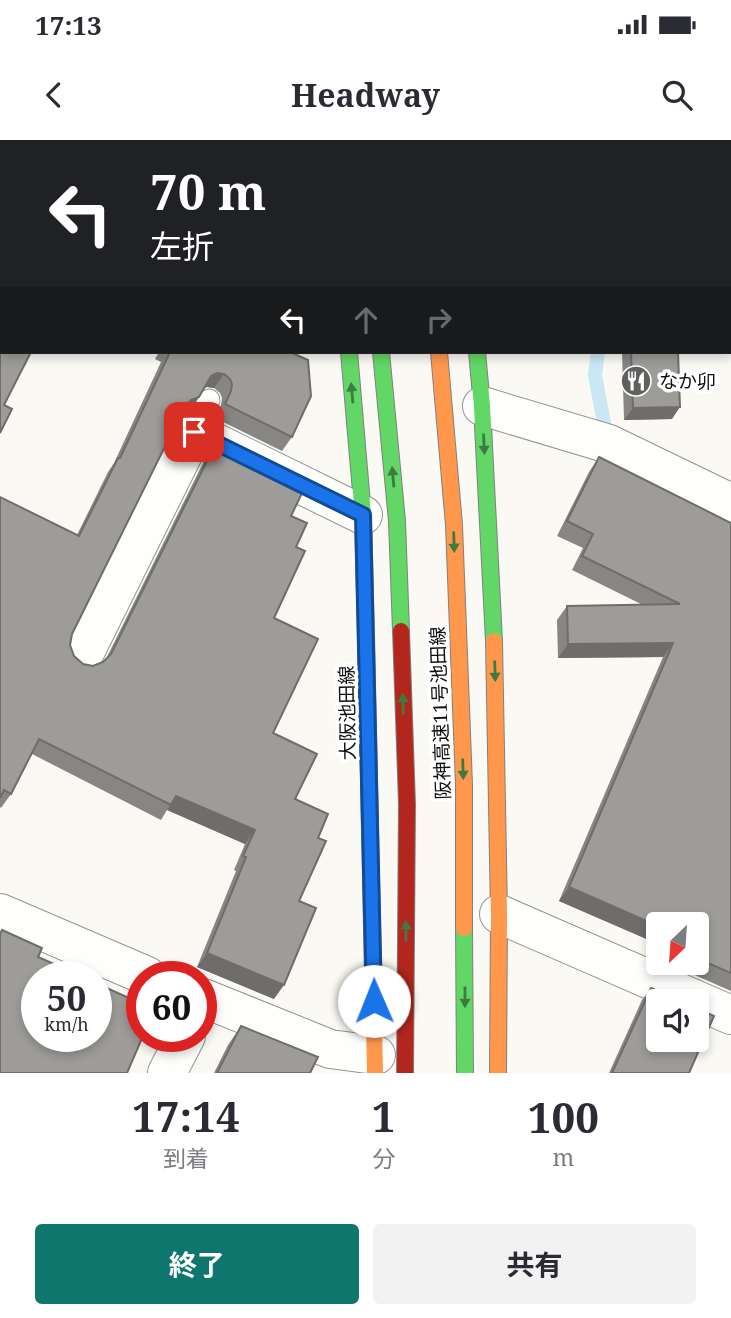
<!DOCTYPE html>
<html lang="ja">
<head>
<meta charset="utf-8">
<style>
  :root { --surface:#fff; --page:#f2f2f3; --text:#2b2b33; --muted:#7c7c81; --accent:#0f766e }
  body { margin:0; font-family:"Noto Serif","Noto Sans JP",serif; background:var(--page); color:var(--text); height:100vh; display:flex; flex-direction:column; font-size:26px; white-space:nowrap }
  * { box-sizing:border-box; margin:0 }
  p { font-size:23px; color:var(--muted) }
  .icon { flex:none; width:38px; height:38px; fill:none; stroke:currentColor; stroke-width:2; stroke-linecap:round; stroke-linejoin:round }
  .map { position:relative; height:933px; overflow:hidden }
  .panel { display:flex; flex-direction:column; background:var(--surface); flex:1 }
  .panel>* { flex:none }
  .hud { position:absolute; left:0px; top:0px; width:732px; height:214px; box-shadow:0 4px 10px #0003; background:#202124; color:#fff; overflow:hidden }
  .needle { width:46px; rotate:205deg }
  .buttons { position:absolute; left:646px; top:772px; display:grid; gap:14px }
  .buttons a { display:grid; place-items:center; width:63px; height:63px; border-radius:7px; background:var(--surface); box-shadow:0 4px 10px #0003; font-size:35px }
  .speed { position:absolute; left:21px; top:821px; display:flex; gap:14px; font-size:35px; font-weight:700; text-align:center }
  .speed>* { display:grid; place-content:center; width:91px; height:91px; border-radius:50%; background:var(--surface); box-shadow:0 4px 10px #0003; line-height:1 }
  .speed small { font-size:18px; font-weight:400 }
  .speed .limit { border:10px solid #d22; background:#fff; color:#111 }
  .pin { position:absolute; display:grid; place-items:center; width:60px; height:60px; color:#fff; margin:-30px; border-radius:14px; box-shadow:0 4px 10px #0006 }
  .me { position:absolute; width:77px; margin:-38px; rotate:359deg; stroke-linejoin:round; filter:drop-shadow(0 0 5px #0008) }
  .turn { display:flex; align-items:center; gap:24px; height:147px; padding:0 35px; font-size:32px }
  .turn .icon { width:91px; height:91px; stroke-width:2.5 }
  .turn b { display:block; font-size:49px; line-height:60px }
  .lanes { display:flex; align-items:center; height:66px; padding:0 35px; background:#0003; justify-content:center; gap:35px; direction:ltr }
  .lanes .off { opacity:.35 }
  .eta { display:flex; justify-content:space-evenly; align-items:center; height:119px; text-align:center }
  .eta b { font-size:42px; font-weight:700; line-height:49px }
  .action { display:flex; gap:14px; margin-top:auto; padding:14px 35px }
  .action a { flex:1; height:80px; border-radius:7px; background:var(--accent); color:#fff; font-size:28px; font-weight:700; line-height:80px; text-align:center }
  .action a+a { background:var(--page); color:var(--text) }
  .status { display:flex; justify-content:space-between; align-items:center; height:49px; padding:0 35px; background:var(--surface); direction:ltr }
  .status svg { height:19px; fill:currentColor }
  header { display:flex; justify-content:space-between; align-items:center; height:91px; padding:0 35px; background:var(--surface); font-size:32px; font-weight:700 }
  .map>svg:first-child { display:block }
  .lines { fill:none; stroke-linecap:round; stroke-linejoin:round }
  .stream { stroke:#cae8f4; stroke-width:14 }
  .lane-casing { stroke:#949492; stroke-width:23 }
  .street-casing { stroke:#949492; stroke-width:40 }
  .fast-casing { stroke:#82817f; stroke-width:18 }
  .slow-casing { stroke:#82817f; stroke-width:18 }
  .jam-casing { stroke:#82817f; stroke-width:18 }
  .lane { stroke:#fefefd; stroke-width:21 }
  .street { stroke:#fefefd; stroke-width:38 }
  .fast { stroke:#63d668; stroke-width:16 }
  .slow { stroke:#ff974d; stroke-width:16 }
  .jam { stroke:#b3261e; stroke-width:16 }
  .wall { fill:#888684 }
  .shaded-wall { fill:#6f6d6b }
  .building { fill:#9e9c99; stroke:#6f6d6b; stroke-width:2 }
  .oneway { fill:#3d7c40 }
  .route-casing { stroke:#114b97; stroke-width:18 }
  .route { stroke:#1a73e8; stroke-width:12 }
  .labels { text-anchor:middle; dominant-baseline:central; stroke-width:7; stroke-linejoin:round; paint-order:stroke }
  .poi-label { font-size:19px; fill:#0e0e0e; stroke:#fff; text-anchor:start }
  .street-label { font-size:19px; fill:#0e0e0e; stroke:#fff }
</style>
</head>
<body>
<div class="status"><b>17:13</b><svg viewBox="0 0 49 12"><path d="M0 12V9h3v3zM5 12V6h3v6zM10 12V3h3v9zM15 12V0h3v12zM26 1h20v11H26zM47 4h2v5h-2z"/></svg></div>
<header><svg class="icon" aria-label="back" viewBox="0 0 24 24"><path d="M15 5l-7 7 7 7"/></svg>Headway<svg class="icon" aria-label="search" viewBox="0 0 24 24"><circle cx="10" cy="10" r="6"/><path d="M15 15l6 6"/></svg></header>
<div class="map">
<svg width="731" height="933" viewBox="0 0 731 933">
  <rect width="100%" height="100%" fill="#faf9f4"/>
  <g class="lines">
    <!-- stream -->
    <path class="stream" d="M 632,2 L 633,0
      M 598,212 L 595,235 L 604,283"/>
    <!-- lane casing -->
    <g class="lane-casing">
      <path id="lane" d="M 194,292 L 209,260"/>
    </g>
    <!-- street casing -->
    <g class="street-casing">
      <path id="street" d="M 0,8 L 2,8
        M 730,37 L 731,36
        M 0,102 L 2,98
        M 482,266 L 609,304 L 731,363
        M 82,518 L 194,292 L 363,375
        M 0,773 L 147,836
        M 499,774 L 731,875
        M 201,857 L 330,909 L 376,915
        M 167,933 L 186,896"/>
    </g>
    <!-- fast casing -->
    <g class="fast-casing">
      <path id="fast" d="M 358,0 L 358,2
        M 418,0 L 418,2
        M 349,212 L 363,375 L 366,495
        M 381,212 L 397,381 L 401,491
        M 477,212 L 482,266 L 494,501
        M 464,788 L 465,933"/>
    </g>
    <!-- slow casing -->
    <g class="slow-casing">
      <path id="slow" d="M 325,0 L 325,2
        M 453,0 L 453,2
        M 439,212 L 454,385 L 464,645 L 464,788
        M 366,495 L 375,933
        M 494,501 L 499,774 L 498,933"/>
    </g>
    <!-- jam casing -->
    <g class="jam-casing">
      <path id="jam" d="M 401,491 L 407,664 L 405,933"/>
    </g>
    <!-- lane -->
    <use href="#lane" class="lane"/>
    <!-- street -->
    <use href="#street" class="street"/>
    <!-- fast -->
    <use href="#fast" class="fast"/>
    <!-- slow -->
    <use href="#slow" class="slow"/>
    <!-- jam -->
    <use href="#jam" class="jam"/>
  </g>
  <!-- wall -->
  <path class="wall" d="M 67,0 L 109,0 L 108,2 L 70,2 Z
    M 229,0 L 259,0 L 257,2 L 232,2 Z
    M 159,212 L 290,212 L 292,297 L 282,311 L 215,278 L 221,265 L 222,258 L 220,253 L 214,248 L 207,247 L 204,248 L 189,271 L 181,274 L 72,494 L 70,505 L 74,516 L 83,524 L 93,526 L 103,522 L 105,521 L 204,321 L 214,307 L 291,376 L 296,407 L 274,478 L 273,593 L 295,659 L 318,698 L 299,761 L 274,859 L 197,827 L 236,731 L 234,730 L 245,704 L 167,670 L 161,680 L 32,614 L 11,654 L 1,668 L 0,667 L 0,357 L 77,395 L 108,332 L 114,323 L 161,222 L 155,219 Z
    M 622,212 L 678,212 L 672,279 L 624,280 Z
    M 599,317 L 731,429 L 731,851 L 665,822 L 696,822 L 696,784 L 658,784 L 658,804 L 559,761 L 663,517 L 558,518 L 557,480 L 567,466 L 643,465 L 572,430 L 583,408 L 557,396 L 589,332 Z
    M 651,848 L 689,933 L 609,933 L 642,860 Z
    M 241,886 L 310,933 L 214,933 L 228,905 Z"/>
  <!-- shaded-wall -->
  <path class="shaded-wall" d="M 2,65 L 2,77 L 0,76 L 0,66 Z
    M 217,233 L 224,234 L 214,248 L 207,247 L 201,250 L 211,236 Z
    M 199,257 L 189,271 L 181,274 L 184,268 L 191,260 Z
    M 680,267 L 672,279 L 624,280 L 633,268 Z
    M 673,503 L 663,517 L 558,518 L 568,504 Z
    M 176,656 L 255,690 L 245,704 L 167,670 Z
    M 569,747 L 658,786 L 658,804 L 559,761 Z
    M 207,813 L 284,845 L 274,859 L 197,827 Z"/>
  <!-- building -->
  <path class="building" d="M 0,13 L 2,14 L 2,65 L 0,66 Z
    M 0,107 L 2,107 L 2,212 L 31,212 L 4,265 L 12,269 L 0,293 Z
    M 170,212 L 290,212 L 308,220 L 311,256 L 292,297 L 225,264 L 231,251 L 232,244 L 230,239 L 224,234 L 217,233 L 211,236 L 199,257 L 191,260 L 184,268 L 72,494 L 70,505 L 74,516 L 83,524 L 93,526 L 103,522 L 111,514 L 214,307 L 303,351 L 291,376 L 307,383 L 296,407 L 305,411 L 274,478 L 318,499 L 273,593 L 317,614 L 295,659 L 328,674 L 318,698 L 326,701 L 299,761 L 316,768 L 284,845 L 207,813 L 246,717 L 243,716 L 255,690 L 176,656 L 171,665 L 39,599 L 11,654 L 4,650 L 0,658 L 0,357 L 79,396 L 118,318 L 120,318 Z
    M 631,212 L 678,212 L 680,267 L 633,268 Z
    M 599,317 L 731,383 L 731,833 L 696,818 L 696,784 L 658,784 L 658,786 L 569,747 L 673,503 L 568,504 L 567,466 L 680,464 L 582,416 L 593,394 L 567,381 Z
    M 2,790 L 42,808 L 38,817 L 81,836 L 37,836 L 37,896 L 96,896 L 96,843 L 142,864 L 142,896 L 143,896 L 127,933 L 0,933 L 0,794 Z
    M 651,848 L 680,861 L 658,861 L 658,900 L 696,900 L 696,868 L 714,876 L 689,933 L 612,933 Z
    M 241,886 L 318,917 L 310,933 L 217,933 Z"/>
  <!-- one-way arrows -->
  <defs><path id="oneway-solid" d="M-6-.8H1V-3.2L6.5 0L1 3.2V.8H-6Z" transform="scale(1.75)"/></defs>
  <g class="oneway">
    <use href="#oneway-solid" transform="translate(352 253) rotate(-95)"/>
    <use href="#oneway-solid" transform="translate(484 304) rotate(87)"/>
    <use href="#oneway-solid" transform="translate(393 337) rotate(-95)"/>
    <use href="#oneway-solid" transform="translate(454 402) rotate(88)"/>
    <use href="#oneway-solid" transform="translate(495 531) rotate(88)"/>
    <use href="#oneway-solid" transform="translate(403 564) rotate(-92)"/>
    <use href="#oneway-solid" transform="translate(463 629) rotate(88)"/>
    <use href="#oneway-solid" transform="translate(406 791) rotate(-90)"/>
    <use href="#oneway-solid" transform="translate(465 857) rotate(90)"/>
  </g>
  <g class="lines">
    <!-- route casing -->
    <g class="route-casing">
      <path id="route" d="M 194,292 L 363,375 L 374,861"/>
    </g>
    <!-- route -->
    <use href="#route" class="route"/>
  </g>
  <!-- icons -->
  <defs>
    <g id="restaurant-disc" transform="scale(1.575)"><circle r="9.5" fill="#61605e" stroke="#fff"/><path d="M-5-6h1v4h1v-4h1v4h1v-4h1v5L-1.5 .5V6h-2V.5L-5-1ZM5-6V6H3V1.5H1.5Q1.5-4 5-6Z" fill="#fff"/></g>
  </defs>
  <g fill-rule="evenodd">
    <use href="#restaurant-disc" x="636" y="241"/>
  </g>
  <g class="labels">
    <!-- poi labels -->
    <g class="poi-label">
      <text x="659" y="241">なか卯</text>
    </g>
    <!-- street labels -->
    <g class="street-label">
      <text transform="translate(347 573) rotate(-91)">大阪池田線</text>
      <text transform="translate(440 573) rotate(-92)">阪神高速11号池田線</text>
    </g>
  </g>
</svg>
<div class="buttons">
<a><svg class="needle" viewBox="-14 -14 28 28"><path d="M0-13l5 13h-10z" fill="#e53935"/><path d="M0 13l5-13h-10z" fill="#7c7c81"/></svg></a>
<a><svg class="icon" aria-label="sound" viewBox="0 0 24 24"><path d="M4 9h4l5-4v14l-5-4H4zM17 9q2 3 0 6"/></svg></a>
</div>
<div class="speed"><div>50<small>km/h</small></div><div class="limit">60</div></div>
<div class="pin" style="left:194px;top:292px;background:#d93025"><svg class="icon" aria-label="arrive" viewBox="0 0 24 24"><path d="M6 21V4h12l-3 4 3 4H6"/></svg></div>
<svg class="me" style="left:374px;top:861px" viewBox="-20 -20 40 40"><circle r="19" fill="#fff"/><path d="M0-13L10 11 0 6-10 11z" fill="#1a73e8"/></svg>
<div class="hud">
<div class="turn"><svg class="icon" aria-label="left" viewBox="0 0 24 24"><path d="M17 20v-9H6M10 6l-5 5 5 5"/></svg><div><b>70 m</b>左折</div></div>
<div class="lanes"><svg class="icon" aria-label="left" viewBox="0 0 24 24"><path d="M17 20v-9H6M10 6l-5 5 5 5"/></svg><svg class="icon off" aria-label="ahead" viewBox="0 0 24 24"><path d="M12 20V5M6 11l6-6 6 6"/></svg><svg class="icon off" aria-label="right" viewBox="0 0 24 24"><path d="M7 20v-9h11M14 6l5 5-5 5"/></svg></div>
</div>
</div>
<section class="panel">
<div class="eta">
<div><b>17:14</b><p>到着</p></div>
<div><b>1</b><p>分</p></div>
<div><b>100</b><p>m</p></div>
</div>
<div class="action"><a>終了</a><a>共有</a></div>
</section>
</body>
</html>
